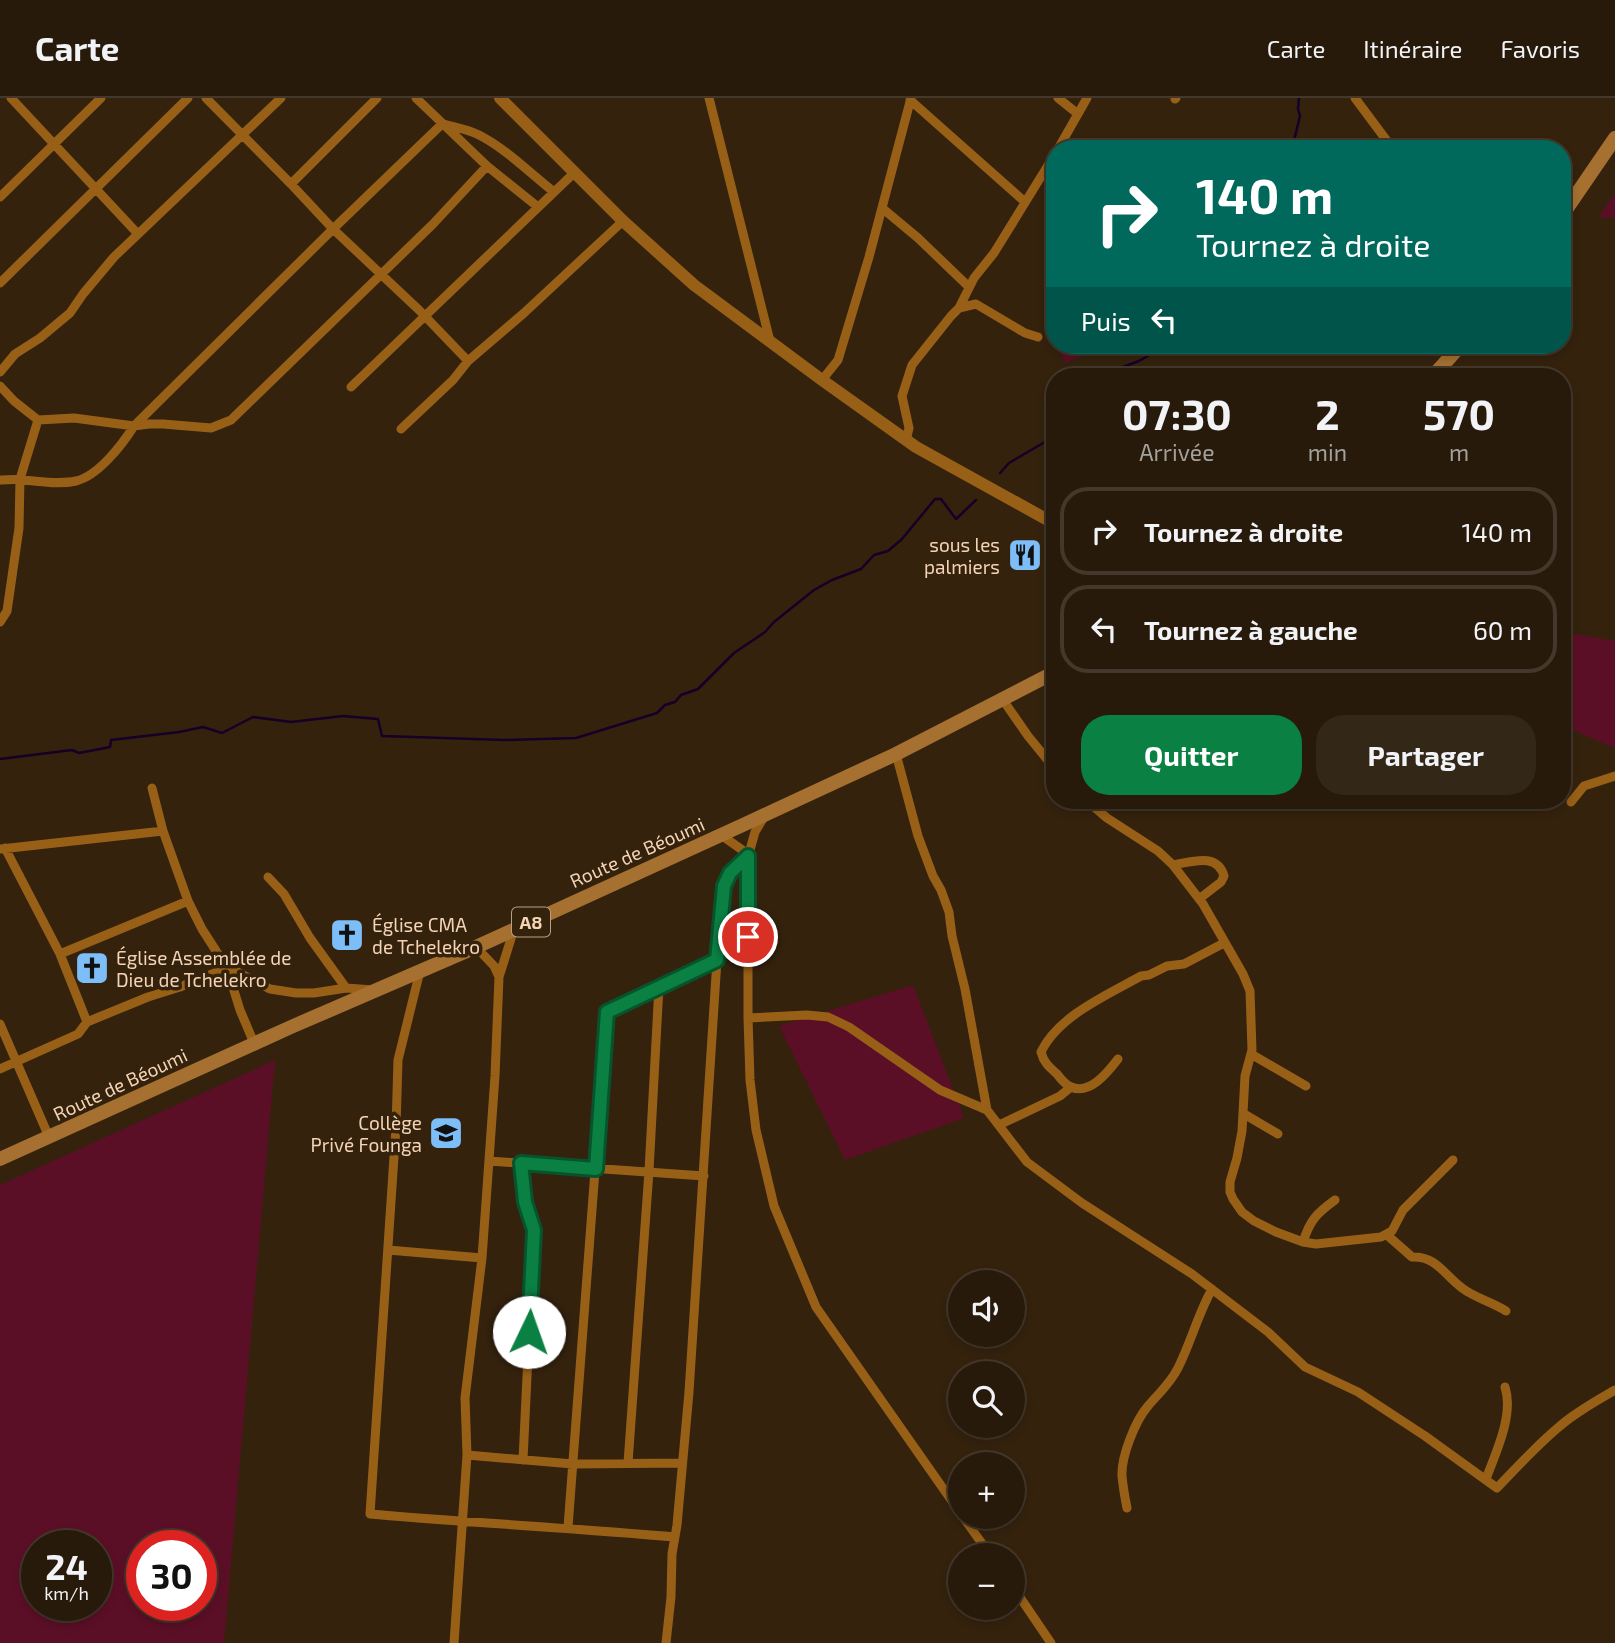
<!DOCTYPE html>
<html lang="fr">
<head>
<meta charset="utf-8">
<style>
  :root { --surface:#271a0a; --page:#332718; --text:#f1f3f6; --muted:#a4a19c; --line:#43382b; --accent:#0b8043 }
  body { margin:0; font-family:"Exo 2",sans-serif; background:var(--page); color:var(--text); height:100vh; display:flex; flex-direction:column; font-size:26px; white-space:nowrap }
  * { box-sizing:border-box; margin:0 }
  p { font-size:23px; color:var(--muted) }
  .icon { flex:none; width:38px; height:38px; fill:none; stroke:currentColor; stroke-width:2; stroke-linecap:round; stroke-linejoin:round }
  .map { position:relative; flex:1; overflow:hidden }
  .drawer { position:absolute; left:1046px; top:270px; width:525px; height:441px; display:flex; flex-direction:column; background:var(--surface); border-radius:28px; box-shadow:0 4px 10px #0003,0 0 0 2px var(--line) }
  .drawer>* { flex:none }
  .guide { position:absolute; left:1046px; top:42px; width:525px; height:214px; border-radius:28px; box-shadow:0 4px 10px #0003,0 0 0 2px var(--line); background:#00695c; color:#fff; overflow:hidden }
  .buttons { position:absolute; left:948px; top:1172px; display:grid; gap:14px }
  .buttons a { display:grid; place-items:center; width:77px; height:77px; border-radius:50%; background:var(--surface); box-shadow:0 4px 10px #0003,0 0 0 2px var(--line); font-size:35px }
  .speed { position:absolute; left:21px; top:1432px; display:flex; gap:14px; font-size:35px; font-weight:700; text-align:center }
  .speed>* { display:grid; place-content:center; width:91px; height:91px; border-radius:50%; background:var(--surface); box-shadow:0 4px 10px #0003,0 0 0 2px var(--line); line-height:1 }
  .speed small { font-size:18px; font-weight:400 }
  .speed .limit { border:10px solid #d22; background:#fff; color:#111 }
  .pin { position:absolute; display:grid; place-items:center; width:60px; height:60px; color:#fff; margin:-30px; border:4px solid #fff; border-radius:50%; box-shadow:0 2px 7px #0007 }
  .me { position:absolute; width:77px; margin:-38px; rotate:3deg; stroke-linejoin:round; filter:drop-shadow(0 0 5px #0008) }
  .turn { display:flex; align-items:center; gap:24px; height:147px; padding:0 35px; font-size:32px }
  .turn .icon { width:91px; height:91px; stroke-width:2.5 }
  .turn b { display:block; font-size:49px; line-height:60px }
  .then { display:flex; align-items:center; height:66px; padding:0 35px; background:#0003; gap:14px; font-size:26px }
  .eta { display:flex; justify-content:space-evenly; align-items:center; height:119px; text-align:center }
  .eta b { font-size:42px; font-weight:700; line-height:49px }
  .action { display:flex; gap:14px; margin-top:auto; padding:14px 35px }
  .action a { flex:1; height:80px; border-radius:28px; background:var(--accent); color:#fff; font-size:28px; font-weight:700; line-height:80px; text-align:center }
  .action a+a { background:var(--page); color:var(--text) }
  ul { padding:0; list-style:none }
  li { display:flex; align-items:center; gap:21px; height:88px; margin:0 14px 10px; padding:0 21px; border:4px solid var(--line); border-radius:28px }
  li div { flex:1 }
  li b { display:block; font-size:26px }
  li em { font-style:normal }
  header { display:flex; align-items:center; gap:42px; box-sizing:border-box; height:98px; padding:0 35px; background:var(--surface); border-bottom:2px solid var(--line) }
  header strong { font-size:33px }
  nav { display:flex; gap:38px; margin-inline-start:auto; font-size:24px }
  .map>svg:first-child { display:block }
  .green { fill:#5b0f27; fill-rule:evenodd }
  .lines { fill:none; stroke-linecap:round; stroke-linejoin:round }
  .stream { stroke:#160027; stroke-width:2.5 }
  .minor { stroke:#986017; stroke-width:9 }
  .secondary { stroke:#986017; stroke-width:12 }
  .primary { stroke:#a57030; stroke-width:14 }
  .route-casing { stroke:#07532c; stroke-width:18 }
  .route { stroke:#0b8043; stroke-width:12 }
  .labels { text-anchor:middle; dominant-baseline:central; stroke-width:7; stroke-linejoin:round; paint-order:stroke }
  .shield { fill:#34220d; stroke:#ba9f83; stroke-width:2 }
  .shield-label { font-size:18px; font-weight:bold; fill:#f4d4b5 }
  .poi-label { font-size:19px; fill:#f4d4b5; stroke:#34220d; text-anchor:end }
  .street-label { font-size:19px; fill:#f4d4b5; stroke:#34220d }
</style>
</head>
<body>
<header>
<strong>Carte</strong>
<nav><a>Carte</a><a>Itinéraire</a><a>Favoris</a></nav>
</header>
<div class="map">
<svg width="1615" height="1545" viewBox="0 0 1615 1545">
  <rect width="100%" height="100%" fill="#34220d"/>
  <!-- green -->
  <path class="green" d="M 1615,95 L 1615,121 L 1613,119 L 1603,120 L 1600,117 Z
    M 1062,247 L 1074,247 L 1080,259 L 1065,265 L 1058,249 Z
    M 1563,534 L 1615,543 L 1615,650 L 1563,628 Z
    M 913,887 L 964,1020 L 845,1062 L 779,928 Z
    M 275,962 L 224,1545 L 0,1545 L 0,1087 ZM 96,1447 L 96,1507 L 37,1507 L 37,1447 ZM 142,1447 L 201,1447 L 201,1507 L 142,1507 Z"/>
  <g class="lines">
    <!-- stream -->
    <path class="stream" d="M 1292,51 L 1300,18 L 1298,11 L 1299,0
      M 1114,278 L 1123,269 L 1139,263 L 1167,247
      M 1000,375 L 1009,365 L 1055,338
      M 0,661 L 72,652 L 79,655 L 110,649 L 111,642 L 179,634 L 203,629 L 222,635 L 253,619 L 291,624 L 343,618 L 378,621 L 382,638 L 504,642 L 576,640 L 657,615 L 665,607 L 675,604 L 681,597 L 698,591 L 734,555 L 765,534 L 774,524 L 814,492 L 832,482 L 861,471 L 874,457 L 888,453 L 902,441 L 935,401 L 941,401 L 956,421 L 976,402"/>
    <!-- minor -->
    <path class="minor" d="M 11,0 L 138,136
      M 206,0 L 291,86 L 333,131 L 419,212 L 468,263
      M 416,0 L 487,68 L 538,109
      M 709,0 L 770,243
      M 1058,0 L 1078,16
      M 1355,0 L 1393,51
      M 1175,1 L 1176,0
      M 910,2 L 1025,104
      M 1058,51 L 1087,0
      M 291,86 L 377,0
      M 0,99 L 101,0
      M 882,110 L 918,140 L 969,189
      M 0,185 L 188,0
      M 959,210 L 974,180 L 994,155 L 1055,56
      M 0,274 L 15,256 L 40,240 L 70,215 L 83,196 L 114,159 L 281,0
      M 822,282 L 838,262 L 869,159 L 911,0
      M 0,288 L 14,303 L 38,322 L 74,320 L 134,328 L 149,326 L 163,326 L 211,330 L 231,322 L 433,126 L 487,68
      M 351,289 L 574,75
      M 401,331 L 453,282 L 468,263 L 524,215 L 623,123
      M 906,343 L 909,330 L 902,298 L 912,267 L 951,218 L 959,210 L 976,206 L 1025,235 L 1038,239
      M 0,382 C 7,382 15,381 22,382 C 39,383 58,387 76,383 C 98,378 122,347 134,328 L 333,131 L 442,26 C 455,29 467,31 479,37 C 505,50 531,76 554,94
      M 0,524 L 7,513 L 19,430 L 20,381 L 38,322
      M 1003,602 L 1028,638 L 1055,671
      M 896,656 L 918,738 L 933,778 L 941,792 L 949,814 L 952,838 L 965,891 L 987,1012 L 1027,1064 L 1082,1105 L 1192,1176 L 1268,1234 L 1305,1269 L 1358,1294 L 1425,1338 L 1497,1390 C 1517,1369 1537,1347 1560,1328 C 1576,1314 1596,1303 1615,1292
      M 152,690 L 163,733 L 188,803 L 202,831 L 227,870 L 240,912 L 254,945
      M 1086,702 L 1107,720 L 1158,753 L 1173,767 L 1203,806 L 1243,876 L 1250,893 L 1252,952 L 1245,978 L 1242,1033 L 1237,1060 L 1230,1084 L 1230,1094 L 1233,1101 L 1242,1114 L 1254,1123 L 1276,1134 L 1303,1144 L 1316,1146 L 1381,1139 L 1392,1133 L 1403,1112 L 1453,1062
      M 1571,704 L 1584,688 L 1615,678
      M 764,719 L 755,734 L 748,759 L 748,920 L 750,982 L 756,1032 L 774,1108 L 816,1209 L 961,1416
      M 721,737 L 748,756
      M 5,750 L 60,856 L 87,924
      M 1,751 L 163,733
      M 1173,767 C 1192,764 1217,754 1224,778 L 1221,784 L 1199,801
      M 268,779 L 284,796 L 310,840 L 346,890
      M 476,849 L 494,868 L 499,879
      M 60,856 L 188,803
      M 420,873 L 398,962 L 396,1029 L 370,1416 C 472,1425 574,1430 675,1439
      M 748,920 L 807,917 L 828,919 L 849,929 L 940,992 L 987,1012
      M 0,926 L 49,1039
      M 1251,956 L 1306,988
      M 1118,961 C 1108,974 1089,999 1069,988 C 1064,985 1060,980 1057,976 C 1049,969 1044,965 1041,954 C 1058,918 1107,897 1141,878 L 1149,877 L 1167,868 L 1184,866 L 1224,845
      M 0,971 L 78,936 L 87,924 L 148,899 L 180,889 L 227,870 L 230,870 L 270,891 L 296,895 L 314,895 L 346,890 L 373,892
      M 1244,1016 L 1278,1036
      M 999,1027 L 1060,998 L 1071,989
      M 489,1063 L 704,1078
      M 521,1065 L 525,1104 L 534,1132 L 523,1362
      M 1387,1137 L 1412,1159 C 1437,1158 1444,1177 1462,1190 C 1475,1200 1492,1204 1506,1213
      M 1303,1144 C 1310,1122 1317,1115 1335,1102
      M 388,1152 L 482,1160
      M 467,1357 L 573,1366 L 682,1365
      M 628,1365 L 649,1073 L 659,888
      M 1486,1381 C 1496,1354 1514,1317 1505,1289
      M 1127,1410 C 1125,1400 1123,1389 1122,1378 C 1121,1359 1135,1323 1148,1308 C 1159,1295 1170,1286 1178,1270 C 1191,1244 1198,1216 1212,1191
      M 963,1419 L 991,1458
      M 568,1429 L 607,914 L 717,862
      M 1013,1489 L 1051,1545
      M 454,1545 L 467,1357 L 465,1300 L 482,1160 L 495,978 L 499,879 L 514,831
      M 666,1545 L 671,1499 L 672,1456 L 677,1427 L 689,1294 L 717,862 L 724,788 L 730,775 L 748,759"/>
    <!-- secondary -->
    <path class="secondary" d="M 500,0 L 623,123 L 694,187 L 822,282 L 916,349 L 1055,426"/>
    <!-- primary -->
    <path class="primary" d="M 1563,116 L 1615,40
      M 1433,278 L 1461,247
      M 0,1061 L 291,929 L 476,849 L 745,726 L 896,656 L 1055,574"/>
  </g>
  <g class="lines">
    <!-- route casing -->
    <g class="route-casing">
      <path id="route" d="M 529,1234 L 534,1132 L 525,1104 L 521,1065 L 596,1071 L 607,914 L 717,862 L 724,788 L 730,775 L 748,758 L 748,839"/>
    </g>
    <!-- route -->
    <use href="#route" class="route"/>
  </g>
  <!-- icons -->
  <defs>
    <g id="restaurant-square" transform="scale(1.75)"><rect x="-9" y="-9" width="18" height="18" rx="4" fill="#7dbef9" stroke="#34220d"/><path d="M-5-6h1v4h1v-4h1v4h1v-4h1v5L-1.5 .5V6h-2V.5L-5-1ZM5-6V6H3V1.5H1.5Q1.5-4 5-6Z" fill="#111"/></g>
    <g id="church-square" transform="scale(1.75)"><rect x="-9" y="-9" width="18" height="18" rx="4" fill="#7dbef9" stroke="#34220d"/><path d="M-1.2-6h2.4v3.5h3.3v2.4h-3.3V6h-2.4V-.1h-3.3v-2.4h3.3Z" fill="#111"/></g>
    <g id="school-square" transform="scale(1.75)"><rect x="-9" y="-9" width="18" height="18" rx="4" fill="#7dbef9" stroke="#34220d"/><path d="M0-5L7-2L0 1L-7-2ZM-4 1L0 2.5L4 1V4Q0 6-4 4Z" fill="#111"/></g>
  </defs>
  <g fill-rule="evenodd">
    <use href="#restaurant-square" x="1025" y="457"/>
    <use href="#church-square" x="347" y="837"/>
    <use href="#church-square" x="92" y="870"/>
    <use href="#school-square" x="446" y="1035"/>
  </g>
  <g class="labels">
    <!-- shield labels -->
    <rect class="shield" x="512" y="809.5" width="38" height="29" rx="5"/>
    <g class="shield-label">
      <text x="531" y="824">A8</text>
    </g>
    <!-- poi labels -->
    <g class="poi-label">
      <text x="1000" y="446">sous les<tspan x="1000" dy="22">palmiers</tspan></text>
      <text x="372" y="826" text-anchor="start">Église CMA<tspan x="372" dy="22">de Tchelekro</tspan></text>
      <text x="116" y="859" text-anchor="start">Église Assemblée de<tspan x="116" dy="22">Dieu de Tchelekro</tspan></text>
      <text x="422" y="1024">Collège<tspan x="422" dy="22">Privé Founga</tspan></text>
    </g>
    <!-- street labels -->
    <g class="street-label">
      <text transform="translate(637 754) rotate(-24)">Route de Béoumi</text>
      <text transform="translate(120 986) rotate(-25)">Route de Béoumi</text>
    </g>
  </g>
</svg>
<div class="buttons">
<a><svg class="icon" aria-label="sound" viewBox="0 0 24 24"><path d="M4 9h4l5-4v14l-5-4H4zM17 9q2 3 0 6"/></svg></a>
<a><svg class="icon" aria-label="search" viewBox="0 0 24 24"><circle cx="10" cy="10" r="6"/><path d="M15 15l6 6"/></svg></a>
<a>+</a>
<a>−</a>
</div>
<div class="speed"><div>24<small>km/h</small></div><div class="limit">30</div></div>
<div class="pin" style="left:748px;top:839px;background:#d93025"><svg class="icon" aria-label="arrive" viewBox="0 0 24 24"><path d="M6 21V4h12l-3 4 3 4H6"/></svg></div>
<svg class="me" style="left:529px;top:1234px" viewBox="-20 -20 40 40"><circle r="19" fill="#fff"/><path d="M0-13L10 11 0 6-10 11z" fill="#0b8043"/></svg>
<div class="guide">
<div class="turn"><svg class="icon" aria-label="right" viewBox="0 0 24 24"><path d="M7 20v-9h11M14 6l5 5-5 5"/></svg><div><b>140 m</b>Tournez à droite</div></div>
<div class="then">Puis<svg class="icon" aria-label="left" viewBox="0 0 24 24"><path d="M17 20v-9H6M10 6l-5 5 5 5"/></svg></div>
</div>
<section class="drawer">
<div class="eta">
<div><b>07:30</b><p>Arrivée</p></div>
<div><b>2</b><p>min</p></div>
<div><b>570</b><p>m</p></div>
</div>
<ul>
<li><svg class="icon" aria-label="right" viewBox="0 0 24 24"><path d="M7 20v-9h11M14 6l5 5-5 5"/></svg><div><b>Tournez à droite</b></div><em>140 m</em></li>
<li><svg class="icon" aria-label="left" viewBox="0 0 24 24"><path d="M17 20v-9H6M10 6l-5 5 5 5"/></svg><div><b>Tournez à gauche</b></div><em>60 m</em></li>
</ul>
<div class="action"><a>Quitter</a><a>Partager</a></div>
</section>
</div>
</body>
</html>
